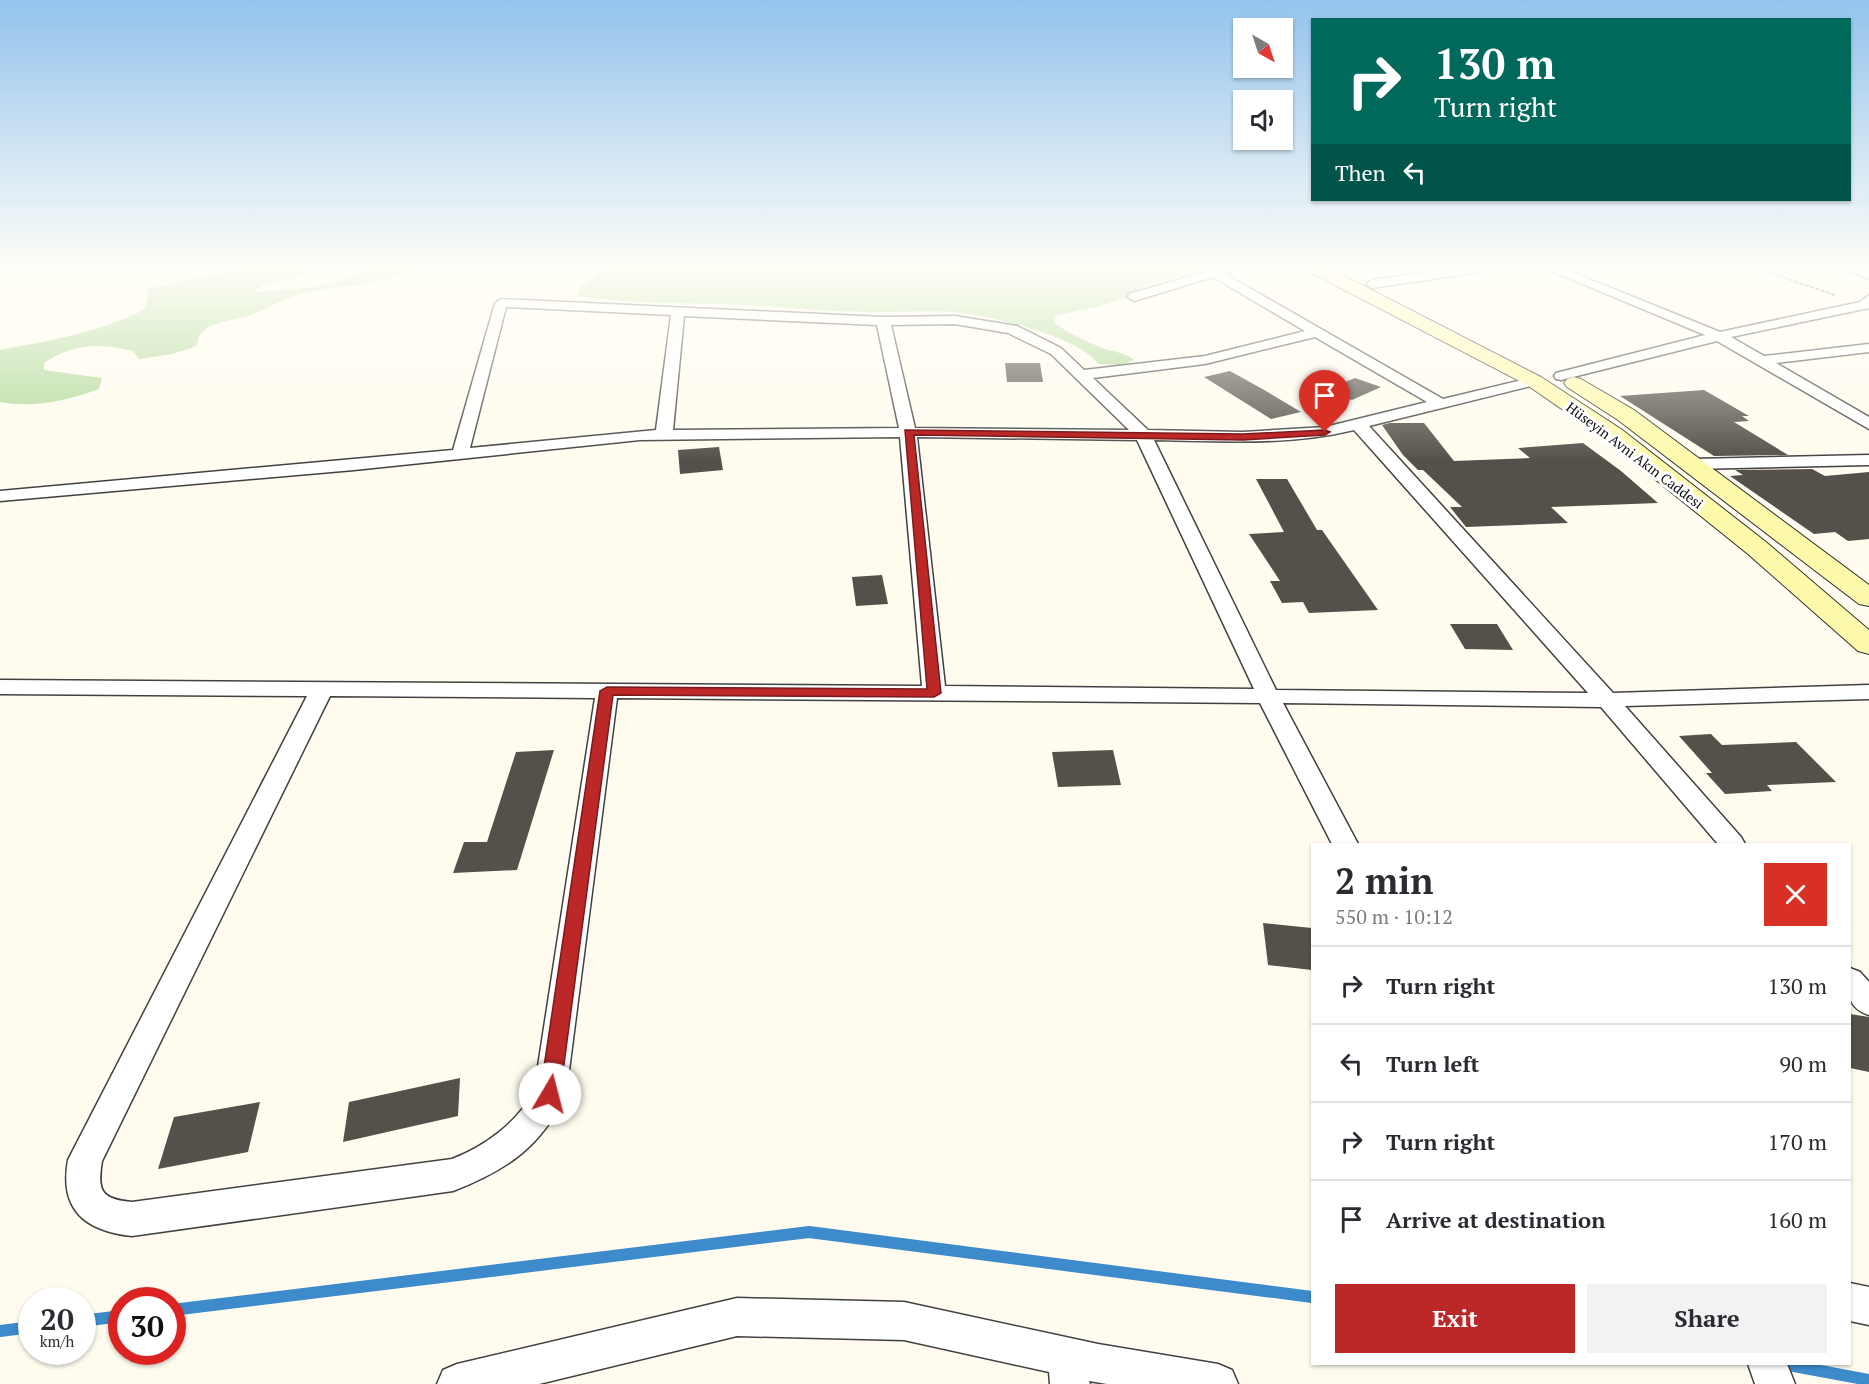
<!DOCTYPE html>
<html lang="en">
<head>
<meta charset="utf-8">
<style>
  :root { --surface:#fff; --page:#f2f2f3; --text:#2b2b33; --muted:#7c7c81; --line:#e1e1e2; --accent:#bc2828 }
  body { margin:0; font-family:"PT Serif",serif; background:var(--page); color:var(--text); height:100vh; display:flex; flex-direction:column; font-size:22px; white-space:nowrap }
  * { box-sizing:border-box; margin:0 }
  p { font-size:20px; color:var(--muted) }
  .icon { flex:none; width:33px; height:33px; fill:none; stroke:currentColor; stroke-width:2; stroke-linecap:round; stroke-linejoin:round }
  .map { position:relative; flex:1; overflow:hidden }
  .panel { position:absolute; left:1311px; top:843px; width:540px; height:522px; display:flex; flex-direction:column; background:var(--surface); border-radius:0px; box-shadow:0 2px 4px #0004 }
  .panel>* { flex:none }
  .guide { position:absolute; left:1311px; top:18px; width:540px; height:183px; border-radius:0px; box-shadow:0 2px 4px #0004; background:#00695c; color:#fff; overflow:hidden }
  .needle { width:39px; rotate:141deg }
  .fabs { position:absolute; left:1233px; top:18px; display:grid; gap:12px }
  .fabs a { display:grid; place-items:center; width:60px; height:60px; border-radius:0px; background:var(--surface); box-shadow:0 2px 4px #0004; font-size:30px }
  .speed { position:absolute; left:18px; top:1287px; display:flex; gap:12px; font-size:30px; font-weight:700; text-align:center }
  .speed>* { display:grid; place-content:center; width:78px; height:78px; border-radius:50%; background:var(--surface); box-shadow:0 2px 4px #0004; line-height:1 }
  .speed small { font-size:15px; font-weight:400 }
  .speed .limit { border:9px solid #d22; background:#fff; color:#111 }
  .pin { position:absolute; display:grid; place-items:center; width:51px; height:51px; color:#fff; margin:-62px -26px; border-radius:50% 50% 50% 0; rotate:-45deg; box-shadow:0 0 6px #0007 }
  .pin .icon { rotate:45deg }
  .me { position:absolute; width:66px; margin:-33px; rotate:8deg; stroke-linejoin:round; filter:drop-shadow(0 0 4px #0008) }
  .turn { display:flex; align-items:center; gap:21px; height:126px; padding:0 24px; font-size:27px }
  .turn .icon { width:78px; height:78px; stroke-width:2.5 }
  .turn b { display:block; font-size:42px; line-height:51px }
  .then { display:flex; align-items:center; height:57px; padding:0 24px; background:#0003; gap:12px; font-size:22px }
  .round { display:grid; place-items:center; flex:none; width:63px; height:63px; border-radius:0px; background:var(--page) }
  .summary { display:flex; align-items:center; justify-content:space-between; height:102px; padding:0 24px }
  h1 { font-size:36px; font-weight:800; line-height:45px }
  .cta { display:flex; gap:12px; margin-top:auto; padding:12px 24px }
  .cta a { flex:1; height:69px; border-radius:0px; background:var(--accent); color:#fff; font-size:24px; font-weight:800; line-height:69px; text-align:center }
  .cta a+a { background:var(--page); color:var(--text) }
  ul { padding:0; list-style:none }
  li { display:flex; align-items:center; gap:18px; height:78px; padding:0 24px; border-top:2px solid var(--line) }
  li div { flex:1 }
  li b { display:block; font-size:22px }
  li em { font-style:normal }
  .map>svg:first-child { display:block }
  .forest { fill:#b2d999 }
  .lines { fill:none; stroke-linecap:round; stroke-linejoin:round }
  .stream { stroke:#3d8bcb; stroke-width:12 }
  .building { fill:#56504a }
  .minor-casing { stroke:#414141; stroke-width:3 }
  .secondary-casing { stroke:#303030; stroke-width:2 }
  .path { stroke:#303030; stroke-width:2; stroke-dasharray:4 1.5; stroke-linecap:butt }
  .minor { fill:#fff; fill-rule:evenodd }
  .secondary { fill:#fdf9ab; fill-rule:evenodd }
  .route { fill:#bc2828; stroke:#7a1a1a; stroke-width:1.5 }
  .labels { text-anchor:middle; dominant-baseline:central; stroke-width:6; stroke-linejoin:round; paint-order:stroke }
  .far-street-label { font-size:14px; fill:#0e0e0e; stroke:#fff }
</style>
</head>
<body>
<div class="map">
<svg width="1869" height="1384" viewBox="0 0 1869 1384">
  <rect width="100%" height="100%" fill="#fffcef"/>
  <!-- forest -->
  <path class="forest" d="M 245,267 L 328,267 L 298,277 L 263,284 L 255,292 C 279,289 350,289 362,267 L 429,267 C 405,274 382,281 358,285 C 336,288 315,289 294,296 C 279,301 264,310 248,316 C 232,321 197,322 197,346 L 172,354 L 139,359 L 133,351 C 99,343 74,343 44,363 L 44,370 L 102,378 L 99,389 C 66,401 34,408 0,402 L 0,350 C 49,341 101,332 145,309 L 148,298 L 147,289 Z
    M 598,267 L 1215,267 L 1146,285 L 1125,298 L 1096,307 L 1056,315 L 1054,323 C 1069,333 1085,341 1102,348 C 1114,352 1124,352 1134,360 L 1122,365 L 1098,364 C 1082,337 987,315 955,312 C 925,310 894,313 864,312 C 815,311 767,305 718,304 C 671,303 624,303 577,296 L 580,287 L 595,278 Z"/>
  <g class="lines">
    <!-- stream -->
    <path class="stream" d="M 172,1310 L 809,1232 L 1312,1297
      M 82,1321 L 122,1316
      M 0,1331 L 32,1327
      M 1783,1364 L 1869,1380"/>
  </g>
  <!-- building -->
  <path class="building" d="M 1005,363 L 1040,363 L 1043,382 L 1007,382 Z
    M 1230,371 L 1266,391 L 1301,412 L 1271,419 L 1204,377 Z
    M 1355,378 L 1381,387 L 1352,400 L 1325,390 Z
    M 1704,390 L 1749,416 L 1742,416 L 1749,421 L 1734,422 L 1788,455 L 1714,456 L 1620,396 Z
    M 1390,423 L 1424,423 L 1454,461 L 1530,458 L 1518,448 L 1583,443 L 1621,471 L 1658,503 L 1551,507 L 1568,523 L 1466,527 L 1450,507 L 1462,507 L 1423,470 L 1418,470 L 1403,455 L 1382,425 Z
    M 719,447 L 723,470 L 680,474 L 678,450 Z
    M 1812,469 L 1825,476 L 1869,472 L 1869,539 L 1848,541 L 1835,532 L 1814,534 L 1730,476 L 1743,475 L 1735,470 Z
    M 1256,479 L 1287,479 L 1317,530 L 1322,530 L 1378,610 L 1309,613 L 1303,602 L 1282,603 L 1270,581 L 1280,581 L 1249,534 L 1284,532 Z
    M 882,575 L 888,604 L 856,606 L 852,577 Z
    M 1450,624 L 1497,624 L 1513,650 L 1465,649 Z
    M 1711,734 L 1722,745 L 1796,742 L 1836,782 L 1767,785 L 1772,791 L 1725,794 L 1706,773 L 1712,773 L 1679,736 Z
    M 554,750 L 517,870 L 453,873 L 464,842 L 487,842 L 516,752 Z
    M 1113,750 L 1121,785 L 1058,787 L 1052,752 Z
    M 1263,923 L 1312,928 L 1312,970 L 1268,965 Z
    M 1850,1014 L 1869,1017 L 1869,1072 L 1850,1068 Z
    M 460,1078 L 458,1116 L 343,1142 L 349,1102 Z
    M 260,1102 L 248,1152 L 158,1169 L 174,1117 Z"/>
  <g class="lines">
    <!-- minor casing -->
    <g class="minor-casing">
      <path id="minor" d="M 1222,267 L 1241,267 L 1225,274 L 1443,399 L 1534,377 L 1539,378 L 1541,381 L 1539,384 L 1369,426 L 1613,693 L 1869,685 L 1869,699 L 1625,706 L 1741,837 L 1745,844 L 1718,844 L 1601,707 L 1283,703 L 1358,844 L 1332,844 L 1260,703 L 617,698 L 566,1094 C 541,1147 507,1170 453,1191 L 132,1236 C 85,1231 59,1210 68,1160 L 307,696 L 0,694 L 0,680 L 922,686 L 900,437 L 640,440 L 354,470 L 0,501 L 0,491 L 453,450 L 495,303 L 501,299 L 883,317 L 955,316 L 1017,326 L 1061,348 L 1084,370 L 1205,356 L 1305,331 L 1213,277 L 1134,301 L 1128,297 L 1129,294 ZM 506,307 L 671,315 L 656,430 L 470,448 ZM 684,316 L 877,325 L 899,428 L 673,430 ZM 955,324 L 1008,333 L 1051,354 L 1129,430 L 915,428 L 891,325 ZM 1315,337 L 1427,402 L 1325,427 L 1243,432 L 1148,430 L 1093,378 L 1205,364 ZM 1354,430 L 1588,693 L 1276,690 L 1154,440 C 1220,441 1289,446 1354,430 ZM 917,437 L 1137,440 L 1254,689 L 945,686 ZM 330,696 L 595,698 L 534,1092 C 516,1123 486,1146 452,1159 L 132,1202 C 101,1199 97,1191 102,1161 Z
        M 1461,267 L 1492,267 L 1486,271 L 1372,288 L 1366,284 L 1372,280 Z
        M 1542,267 L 1559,267 L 1720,332 L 1860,302 L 1869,295 L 1869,308 L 1731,337 L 1764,356 L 1869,344 L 1869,352 L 1776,363 L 1869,417 L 1869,429 L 1717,341 L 1561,380 L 1556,379 L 1554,376 L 1556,373 L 1705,335 Z
        M 1840,267 L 1858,267 L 1869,271 L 1869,279 Z
        M 1869,455 L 1869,465 L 1694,469 L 1688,468 L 1686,464 L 1688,460 L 1694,459 Z
        M 1850,968 L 1860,972 L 1869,982 L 1869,1015 C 1845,1007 1848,990 1850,968 Z
        M 1850,1283 L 1869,1287 L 1869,1325 L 1850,1321 Z
        M 737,1298 L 904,1302 L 1098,1344 L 1218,1364 L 1232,1370 L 1238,1384 L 1107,1384 L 1089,1381 L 1090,1384 L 1050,1384 L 1049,1372 L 904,1340 L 737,1336 L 539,1384 L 437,1384 L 443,1370 L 457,1364 Z
        M 1748,1364 L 1787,1364 L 1795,1384 L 1755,1384 Z"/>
    </g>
    <!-- secondary casing -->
    <g class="secondary-casing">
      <path id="secondary" d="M 1306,267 L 1327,267 L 1541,377 L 1621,429 L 1766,542 L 1869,630 L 1869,654 L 1858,651 L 1748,554 L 1605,439 L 1527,385 L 1308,271 Z
        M 1574,377 L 1581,379 L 1634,410 L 1869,585 L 1869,606 L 1859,604 L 1618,420 L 1567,387 L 1564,383 L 1567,379 Z"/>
    </g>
    <!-- path -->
    <path class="path" d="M 1753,267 L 1835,295"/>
    <!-- minor -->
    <use href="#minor" class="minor"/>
    <!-- secondary -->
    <use href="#secondary" class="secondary"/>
  </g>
  <!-- sky -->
  <linearGradient id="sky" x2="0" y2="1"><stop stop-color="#93c3ed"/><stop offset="0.58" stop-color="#fffef8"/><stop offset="1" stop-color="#fffef8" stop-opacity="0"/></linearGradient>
  <rect width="1869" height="461" fill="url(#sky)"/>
  <!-- route -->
  <path class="route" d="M 905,430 L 1243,434 L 1325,430 L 1330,432 L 1325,435 L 1243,440 L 914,435 L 941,693 L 934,697 L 613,695 L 560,1094 L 557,1100 L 550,1103 L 543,1100 L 540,1094 L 600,691 L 607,687 L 927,689 Z"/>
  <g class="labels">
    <!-- far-street labels -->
    <g class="far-street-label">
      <text transform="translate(1635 455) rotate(37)">Hüseyin Avni Akın Caddesi</text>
    </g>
  </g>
</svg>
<div class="fabs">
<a><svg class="needle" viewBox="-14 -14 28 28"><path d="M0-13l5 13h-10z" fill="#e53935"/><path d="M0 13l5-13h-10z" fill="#7c7c81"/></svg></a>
<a><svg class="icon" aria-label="sound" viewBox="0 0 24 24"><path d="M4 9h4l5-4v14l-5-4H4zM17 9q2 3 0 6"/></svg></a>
</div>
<div class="speed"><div>20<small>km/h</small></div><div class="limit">30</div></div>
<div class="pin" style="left:1325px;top:432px;background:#d93025"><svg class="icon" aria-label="arrive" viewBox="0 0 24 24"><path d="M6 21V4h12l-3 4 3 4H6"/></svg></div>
<svg class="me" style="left:550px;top:1094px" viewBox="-20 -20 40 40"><circle r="19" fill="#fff"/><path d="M0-13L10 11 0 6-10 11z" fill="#bc2828"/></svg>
<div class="guide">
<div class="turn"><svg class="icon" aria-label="right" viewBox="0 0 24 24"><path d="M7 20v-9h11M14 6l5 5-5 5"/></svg><div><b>130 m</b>Turn right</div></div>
<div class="then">Then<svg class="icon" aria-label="left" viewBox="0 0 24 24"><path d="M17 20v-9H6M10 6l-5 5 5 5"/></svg></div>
</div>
<section class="panel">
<div class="summary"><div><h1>2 min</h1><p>550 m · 10:12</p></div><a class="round" style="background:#d93025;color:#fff"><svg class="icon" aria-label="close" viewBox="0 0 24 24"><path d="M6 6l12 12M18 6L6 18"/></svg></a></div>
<ul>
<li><svg class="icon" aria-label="right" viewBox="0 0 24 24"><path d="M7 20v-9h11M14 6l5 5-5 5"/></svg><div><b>Turn right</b></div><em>130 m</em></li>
<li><svg class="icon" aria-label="left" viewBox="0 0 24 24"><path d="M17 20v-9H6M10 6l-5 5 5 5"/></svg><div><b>Turn left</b></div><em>90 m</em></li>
<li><svg class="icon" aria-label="right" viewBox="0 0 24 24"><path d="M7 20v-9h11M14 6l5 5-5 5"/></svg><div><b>Turn right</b></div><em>170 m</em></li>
<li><svg class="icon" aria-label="arrive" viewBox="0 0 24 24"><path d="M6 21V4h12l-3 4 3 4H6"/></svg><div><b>Arrive at destination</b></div><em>160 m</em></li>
</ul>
<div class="cta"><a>Exit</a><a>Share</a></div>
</section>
</div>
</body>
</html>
